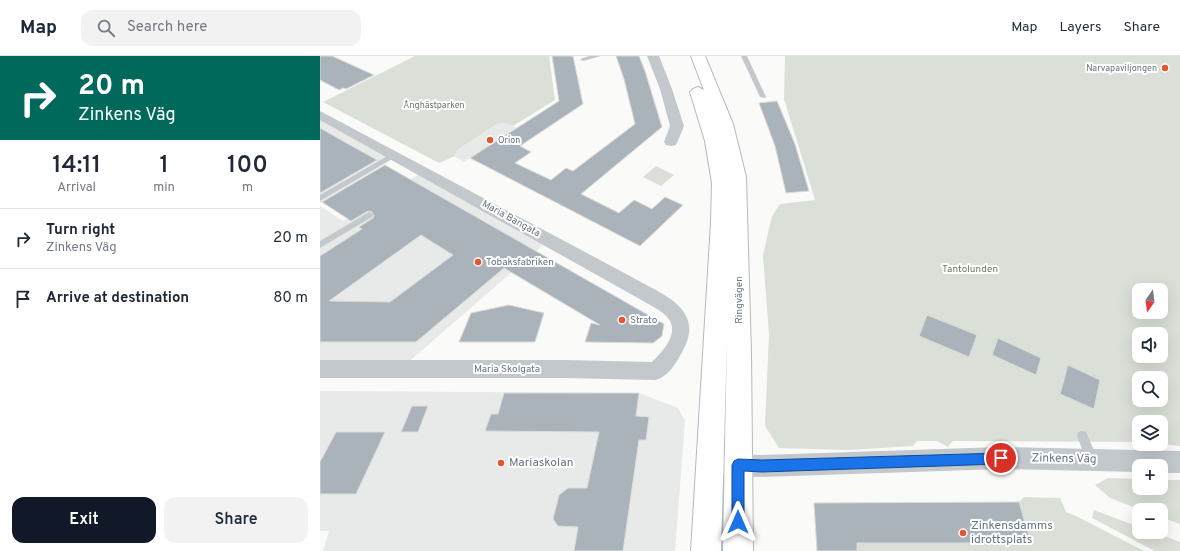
<!DOCTYPE html>
<html lang="en">
<head>
<meta charset="utf-8">
<style>
  :root { --surface:#fff; --page:#f2f2f3; --text:#1f2937; --muted:#747a83; --line:#e0e1e3; --accent:#111827 }
  body { margin:0; font-family:Overpass,sans-serif; background:var(--page); color:var(--text); height:100vh; display:flex; flex-direction:column; font-size:15px; white-space:nowrap }
  * { box-sizing:border-box; margin:0 }
  p { font-size:13px; color:var(--muted) }
  .icon { flex:none; width:22px; height:22px; fill:none; stroke:currentColor; stroke-width:2; stroke-linecap:round; stroke-linejoin:round }
  .map { position:relative; flex:1; overflow:hidden }
  .panel { display:flex; flex-direction:column; background:var(--surface); width:320px }
  .panel>* { flex:none }
  .top-card { background:#00695c; color:#fff; overflow:hidden }
  .needle { width:26px; rotate:194deg }
  .buttons { position:absolute; left:812px; top:227px; display:grid; gap:8px }
  .buttons a { display:grid; place-items:center; width:36px; height:36px; border-radius:8px; background:var(--surface); box-shadow:0 4px 16px #0002; font-size:20px }
  .pin { position:absolute; display:grid; place-items:center; width:34px; height:34px; color:#fff; margin:-17px; border:2px solid #fff; border-radius:50%; box-shadow:0 1px 4px #0007 }
  .me { position:absolute; width:44px; margin:-22px; rotate:0deg; stroke-linejoin:round; filter:drop-shadow(0 0 3px #0008) }
  .turn { display:flex; align-items:center; gap:14px; height:84px; padding:0 12px; font-size:18px }
  .turn .icon { width:52px; height:52px; stroke-width:2.5 }
  .turn b { display:block; font-size:28px; line-height:34px }
  .eta { display:flex; justify-content:space-evenly; align-items:center; height:68px; text-align:center }
  .eta b { font-size:24px; font-weight:600; line-height:28px }
  .primary-button { display:flex; gap:8px; margin-top:auto; padding:8px 12px }
  .primary-button a { flex:1; height:46px; border-radius:12px; background:var(--accent); color:#fff; font-size:16px; font-weight:600; line-height:46px; text-align:center }
  .primary-button a+a { background:var(--page); color:var(--text) }
  ul { padding:0; list-style:none }
  li { display:flex; align-items:center; gap:12px; height:60px; padding:0 12px; border-top:1px solid var(--line) }
  li div { flex:1 }
  li b { display:block; font-size:15px }
  li em { font-style:normal }
  header { display:flex; align-items:center; gap:24px; box-sizing:border-box; height:56px; padding:0 20px; background:var(--surface); border-bottom:1px solid var(--line) }
  header strong { font-size:19px }
  nav { display:flex; gap:22px; margin-inline-start:auto; font-size:14px }
  .search { width:280px; height:36px; background:var(--page); display:flex; align-items:center; gap:10px; box-sizing:border-box; padding:0 14px; border-radius:12px; color:var(--muted); font-size:15px }
  main { display:flex; flex:1; min-height:0 }
  .map>svg:first-child { display:block }
  .built { fill:#e8e9e9 }
  .green { fill:#dadfd7; fill-rule:evenodd }
  .building { fill:#aab3b9; stroke:#dcdcda; fill-rule:evenodd }
  .lines { fill:none; stroke-linecap:round; stroke-linejoin:round }
  .secondary-casing { stroke:#b3babf; stroke-width:2 }
  .lane { fill:#c3c8cc; fill-rule:evenodd }
  .street { fill:#c3c8cc; fill-rule:evenodd }
  .secondary { fill:#fff; fill-rule:evenodd }
  .route { fill:#1a73e8; stroke:#114b97 }
  .poi-dot { fill:#e4572e; stroke:#fff; stroke-width:1.5 }
  .labels { text-anchor:middle; dominant-baseline:central; stroke-width:4; stroke-linejoin:round; paint-order:stroke }
  .far-poi-label { font-size:9px; fill:#657683; stroke:#fff; text-anchor:end }
  .far-park-label { font-size:9px; fill:#687a64; stroke:#fff }
  .street-label { font-size:10px; fill:#657683; stroke:#fff }
  .poi-label { font-size:10px; fill:#657683; stroke:#fff; text-anchor:start }
  .park-label { font-size:10px; fill:#687a64; stroke:#fff }
  .near-street-label { font-size:12px; fill:#657683; stroke:#fff }
  .near-poi-label { font-size:12px; fill:#657683; stroke:#fff; text-anchor:start }
</style>
</head>
<body>
<header>
<strong>Map</strong>
<div class="search"><svg class="icon" aria-label="search" viewBox="0 0 24 24"><circle cx="10" cy="10" r="6"/><path d="M15 15l6 6"/></svg>Search here</div>
<nav><a>Map</a><a>Layers</a><a>Share</a></nav>
</header>
<main>
<section class="panel">
<div class="top-card">
<div class="turn"><svg class="icon" aria-label="right" viewBox="0 0 24 24"><path d="M7 20v-9h11M14 6l5 5-5 5"/></svg><div><b>20 m</b>Zinkens Väg</div></div>
</div>
<div class="eta">
<div><b>14:11</b><p>Arrival</p></div>
<div><b>1</b><p>min</p></div>
<div><b>100</b><p>m</p></div>
</div>
<ul>
<li><svg class="icon" aria-label="right" viewBox="0 0 24 24"><path d="M7 20v-9h11M14 6l5 5-5 5"/></svg><div><b>Turn right</b><p>Zinkens Väg</p></div><em>20 m</em></li>
<li><svg class="icon" aria-label="arrive" viewBox="0 0 24 24"><path d="M6 21V4h12l-3 4 3 4H6"/></svg><div><b>Arrive at destination</b></div><em>80 m</em></li>
</ul>
<div class="primary-button"><a>Exit</a><a>Share</a></div>
</section>
<div class="map">
<svg width="860" height="495" viewBox="0 0 860 495">
  <rect width="100%" height="100%" fill="#fafaf8"/>
  <!-- built -->
  <path class="built" d="M 0,56 L 78,100 L 0,147 Z
    M 185,67 L 202,74 L 154,105 L 150,102 L 144,106 L 135,101 L 137,94 L 177,68 Z
    M 104,115 L 222,186 L 222,190 L 77,316 L 0,315 L 0,150 L 23,165 Z
    M 0,335 L 319,337 L 358,352 L 365,365 L 355,495 L 3,495 L 9,475 L 0,475 Z"/>
  <!-- green -->
  <path class="green" d="M 95,0 L 229,0 L 235,44 L 193,70 L 185,67 L 177,68 L 137,94 L 135,100 L 119,107 L 3,46 Z
    M 465,0 L 860,0 L 860,390 L 839,388 L 841,388 L 841,366 L 819,366 L 819,386 L 633,385 L 628,391 L 617,385 L 597,385 L 593,390 L 528,394 L 459,392 L 445,370 L 449,278 L 443,199 L 452,160 L 460,148 L 495,144 L 464,43 ZM 819,234 L 841,234 L 841,256 L 819,256 ZM 819,278 L 841,278 L 841,300 L 819,300 ZM 819,322 L 841,322 L 841,344 L 819,344 Z
    M 336,110 L 354,119 L 341,130 L 323,121 Z
    M 788,422 L 819,423 L 819,432 L 841,432 L 841,424 L 860,424 L 860,468 L 841,461 L 841,454 L 821,454 L 790,442 L 775,429 Z
    M 704,441 L 740,442 L 746,456 L 756,460 L 824,495 L 497,495 L 494,447 L 699,446 Z
    M 774,454 L 819,471 L 819,476 L 834,476 L 860,486 L 860,495 L 835,495 L 772,462 Z"/>
  <!-- building -->
  <path class="building" d="M 0,0 L 12,0 L 54,19 L 26,33 L 23,32 L 19,34 L 0,24 Z
    M 232,0 L 253,0 L 263,48 L 200,90 L 211,96 L 195,107 L 231,124 L 246,112 L 253,115 L 315,68 L 304,23 L 296,0 L 319,0 L 325,15 L 342,71 L 261,138 L 299,157 L 314,144 L 332,153 L 345,141 L 363,149 L 320,190 L 150,102 L 239,45 Z
    M 457,45 L 475,88 L 489,135 L 466,137 L 455,90 L 439,47 Z
    M 0,72 L 30,89 L 57,104 L 0,137 Z
    M 65,109 L 344,268 L 342,280 L 333,287 L 265,286 L 271,267 L 280,269 L 184,212 L 96,286 L 0,286 L 0,200 L 42,173 L 39,171 L 53,162 L 54,160 L 52,156 L 48,155 L 31,165 L 2,146 ZM 101,179 L 133,199 L 70,246 L 9,245 Z
    M 189,249 L 224,257 L 215,286 L 139,286 L 151,257 Z
    M 607,259 L 657,279 L 649,301 L 599,280 Z
    M 678,282 L 721,302 L 716,319 L 672,299 Z
    M 748,309 L 780,324 L 774,353 L 740,338 Z
    M 184,337 L 319,337 L 316,360 L 329,361 L 326,384 L 319,384 L 303,495 L 254,495 L 258,471 L 238,470 L 233,463 L 239,439 L 248,432 L 267,432 L 279,376 L 165,375 L 171,358 L 178,358 Z
    M 92,350 L 108,350 L 98,376 L 81,376 Z
    M 16,376 L 65,376 L 36,438 L 0,438 L 0,406 Z
    M 699,446 L 711,487 L 537,487 L 537,495 L 497,495 L 494,447 Z"/>
  <g class="lines">
    <!-- secondary casing -->
    <g class="secondary-casing">
      <path id="secondary" d="M 371,0 L 385,0 L 413,68 L 426,121 L 431,297 L 433,495 L 403,495 L 407,283 L 401,495 L 371,495 L 391,166 L 392,127 L 385,85 L 370,36 L 373,33 L 378,31 L 384,34 Z"/>
    </g>
    <!-- lane -->
    <path class="lane" d="M 269,0 L 281,0 L 263,5 L 260,3 Z
      M 421,0 L 427,0 L 446,41 L 445,42 L 440,41 Z
      M 71,98 L 73,98 L 77,100 L 0,145 L 0,139 Z
      M 49,156 L 52,157 L 53,159 L 52,161 L 0,192 L 0,185 Z
      M 762,375 L 766,376 L 778,404 L 776,408 L 772,410 L 768,408 L 757,380 L 758,376 Z"/>
    <!-- street -->
    <path class="street" d="M 327,0 L 339,0 L 352,33 L 364,70 L 356,89 L 351,90 L 346,89 L 344,86 L 350,70 L 340,33 Z
      M 0,55 L 310,220 C 343,239 388,253 361,298 C 355,309 348,320 336,324 L 245,322 L 0,322 L 0,304 L 245,304 L 332,306 C 341,297 358,280 350,265 C 345,256 333,251 325,246 L 0,64 Z
      M 681,391 L 860,395 L 860,417 L 841,417 L 841,410 L 819,410 L 819,416 L 681,413 L 442,421 L 407,420 L 399,417 L 396,409 L 399,401 L 407,398 L 442,399 Z"/>
    <!-- secondary -->
    <use href="#secondary" class="secondary"/>
  </g>
  <!-- route -->
  <path class="route" d="M 681,397 L 685,399 L 687,402 L 685,406 L 681,408 L 442,416 L 424,415 L 424,466 L 422,471 L 418,472 L 414,471 L 412,466 L 412,409 L 414,405 L 418,403 L 442,404 Z"/>
  <!-- markers -->
  <g class="poi-dot">
    <circle cx="845" cy="12" r="4"/>
    <circle cx="170" cy="84" r="4"/>
    <circle cx="158" cy="206" r="4"/>
    <circle cx="302" cy="264" r="4"/>
    <circle cx="181" cy="407" r="4"/>
    <circle cx="643" cy="477" r="4"/>
  </g>
  <g class="labels">
    <!-- far-poi labels -->
    <g class="far-poi-label">
      <text x="837" y="12">Narvapaviljongen</text>
      <text x="178" y="84" text-anchor="start">Orion</text>
    </g>
    <!-- far-park labels -->
    <g class="far-park-label">
      <text x="114" y="49">Ånghästparken</text>
    </g>
    <!-- street labels -->
    <g class="street-label">
      <text transform="translate(191 163) rotate(29)">Maria Bangata</text>
      <text transform="translate(419 244) rotate(-90)">Ringvägen</text>
      <text x="187" y="313">Maria Skolgata</text>
    </g>
    <!-- poi labels -->
    <g class="poi-label">
      <text x="166" y="206">Tobaksfabriken</text>
      <text x="310" y="264">Strato</text>
    </g>
    <!-- park labels -->
    <g class="park-label">
      <text x="650" y="213">Tantolunden</text>
    </g>
    <!-- near-street labels -->
    <g class="near-street-label">
      <text transform="translate(744 403) rotate(1)">Zinkens Väg</text>
    </g>
    <!-- near-poi labels -->
    <g class="near-poi-label">
      <text x="189" y="407">Mariaskolan</text>
      <text x="651" y="470">Zinkensdamms<tspan x="651" dy="14">idrottsplats</tspan></text>
    </g>
  </g>
</svg>
<div class="buttons">
<a><svg class="needle" viewBox="-14 -14 28 28"><path d="M0-13l5 13h-10z" fill="#e53935"/><path d="M0 13l5-13h-10z" fill="#747a83"/></svg></a>
<a><svg class="icon" aria-label="sound" viewBox="0 0 24 24"><path d="M4 9h4l5-4v14l-5-4H4zM17 9q2 3 0 6"/></svg></a>
<a><svg class="icon" aria-label="search" viewBox="0 0 24 24"><circle cx="10" cy="10" r="6"/><path d="M15 15l6 6"/></svg></a>
<a><svg class="icon" aria-label="layers" viewBox="0 0 24 24"><path d="M12 4l9 5-9 5-9-5zM3 14l9 5 9-5"/></svg></a>
<a>+</a>
<a>−</a>
</div>
<div class="pin" style="left:681px;top:402px;background:#d93025"><svg class="icon" aria-label="arrive" viewBox="0 0 24 24"><path d="M6 21V4h12l-3 4 3 4H6"/></svg></div>
<svg class="me" style="left:418px;top:466px" viewBox="-20 -20 40 40"><path d="M0-17L14 15 0 8-14 15z" fill="#1a73e8" stroke="#fff" stroke-width="4"/></svg>
</div>
</main>
</body>
</html>
